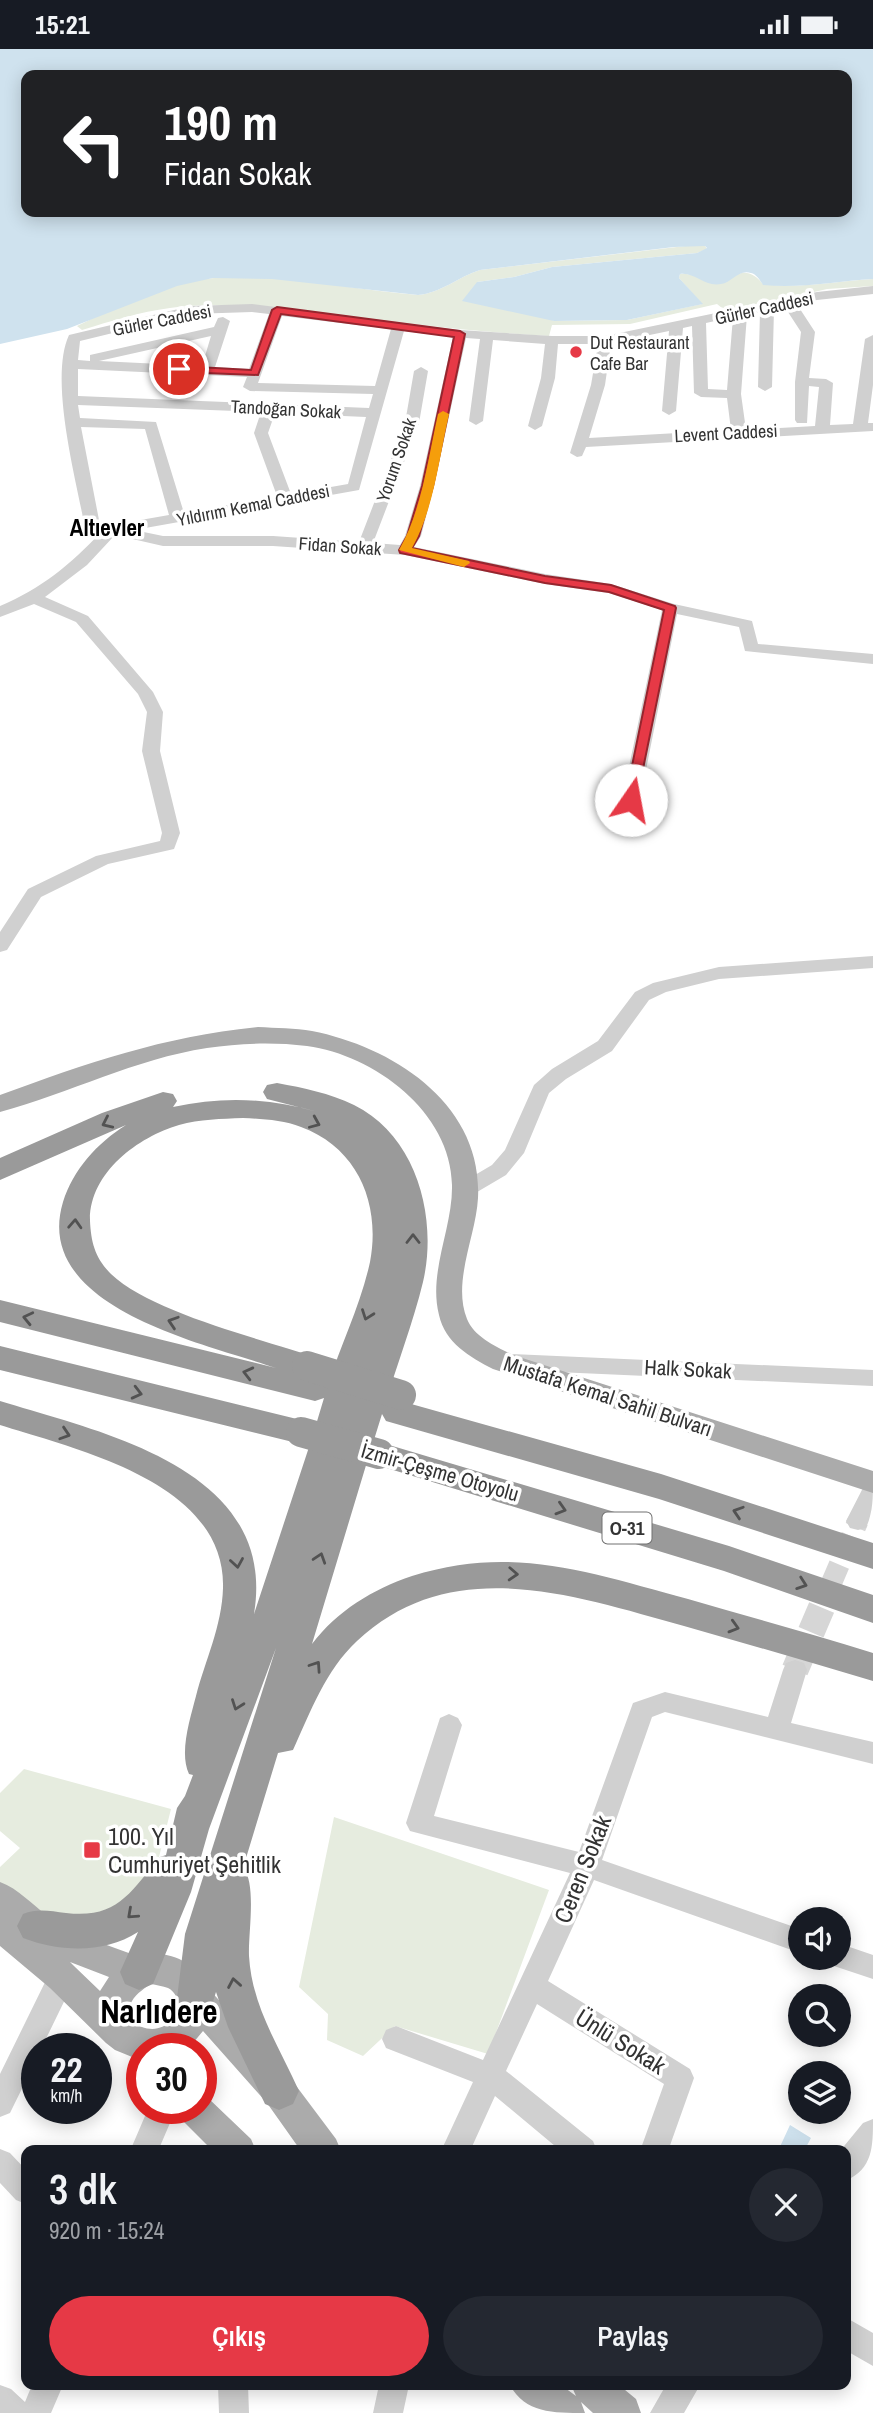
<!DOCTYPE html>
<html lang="tr">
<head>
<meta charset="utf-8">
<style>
  :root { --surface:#171b24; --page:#242831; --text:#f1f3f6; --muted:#9ea1a6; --accent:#e63946 }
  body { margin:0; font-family:"Archivo Narrow",sans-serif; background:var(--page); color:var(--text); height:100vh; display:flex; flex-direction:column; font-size:26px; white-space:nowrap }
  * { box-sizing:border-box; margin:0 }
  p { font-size:23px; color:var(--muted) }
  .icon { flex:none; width:38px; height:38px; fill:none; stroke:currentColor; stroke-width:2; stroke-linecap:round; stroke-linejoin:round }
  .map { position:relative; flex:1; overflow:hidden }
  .sheet { position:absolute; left:21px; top:2096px; width:830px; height:245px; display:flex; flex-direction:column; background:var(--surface); border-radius:14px; box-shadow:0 4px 18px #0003 }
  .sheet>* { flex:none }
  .guide { position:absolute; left:21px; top:21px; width:831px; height:147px; border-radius:14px; box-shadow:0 4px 18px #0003; background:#202124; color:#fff; overflow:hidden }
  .fabs { position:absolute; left:788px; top:1858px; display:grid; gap:14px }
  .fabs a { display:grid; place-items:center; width:63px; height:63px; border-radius:50%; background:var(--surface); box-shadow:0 4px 18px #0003; font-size:35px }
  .speed { position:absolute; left:21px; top:1984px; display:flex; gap:14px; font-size:35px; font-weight:700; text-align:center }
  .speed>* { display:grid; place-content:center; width:91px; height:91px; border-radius:50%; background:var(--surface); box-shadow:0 4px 18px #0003; line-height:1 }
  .speed small { font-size:18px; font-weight:400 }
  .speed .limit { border:10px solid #d22; background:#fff; color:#111 }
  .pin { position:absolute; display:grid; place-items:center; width:60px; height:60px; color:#fff; margin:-30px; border:4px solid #fff; border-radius:50%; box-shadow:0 2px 7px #0007 }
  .me { position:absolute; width:77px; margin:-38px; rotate:12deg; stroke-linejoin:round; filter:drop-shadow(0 0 5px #0008) }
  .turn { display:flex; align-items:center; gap:24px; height:147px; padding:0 28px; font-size:32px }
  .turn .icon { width:91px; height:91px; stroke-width:2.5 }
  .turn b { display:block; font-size:49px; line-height:60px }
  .round { display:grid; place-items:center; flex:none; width:74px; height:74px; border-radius:37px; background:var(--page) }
  .overview { display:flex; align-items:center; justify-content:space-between; height:119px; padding:0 28px }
  h1 { font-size:42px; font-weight:600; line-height:52px }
  .cta { display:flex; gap:14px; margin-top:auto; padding:14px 28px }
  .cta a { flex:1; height:80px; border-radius:42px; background:var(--accent); color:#fff; font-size:28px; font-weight:600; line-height:80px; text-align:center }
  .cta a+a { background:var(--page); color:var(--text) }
  .status { display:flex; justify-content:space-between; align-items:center; height:49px; padding:0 35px; background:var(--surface); direction:ltr }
  .status svg { height:19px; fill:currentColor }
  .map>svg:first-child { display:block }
  .green { fill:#e6ecdf }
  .water { fill:#cfe2ee; fill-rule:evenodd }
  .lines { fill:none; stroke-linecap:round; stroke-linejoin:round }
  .minor-tunnel-far1 { stroke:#d6d6d6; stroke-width:21; stroke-dasharray:21 10; stroke-linecap:butt }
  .minor-tunnel { stroke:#d6d6d6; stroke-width:27; stroke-dasharray:27 14; stroke-linecap:butt }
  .minor { fill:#d0d0d0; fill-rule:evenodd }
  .major { fill:#ababab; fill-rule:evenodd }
  .highway { fill:#9a9a9a; fill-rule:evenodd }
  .highway-bridge { stroke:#9a9a9a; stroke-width:30 }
  .oneway { stroke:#525252 }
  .route { fill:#e63946; stroke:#96252e; stroke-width:2 }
  .slow { fill:#f59e0b }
  .poi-dot { fill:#e63946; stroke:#fff; stroke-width:2.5 }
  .labels { text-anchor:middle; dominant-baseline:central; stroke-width:7; stroke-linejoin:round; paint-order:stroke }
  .far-street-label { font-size:18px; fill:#333; stroke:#fff }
  .far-poi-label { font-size:18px; fill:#333; stroke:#fff; text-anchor:start }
  .shield { fill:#fff; stroke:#707070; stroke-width:2 }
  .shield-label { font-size:19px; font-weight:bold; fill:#333 }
  .street-label { font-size:21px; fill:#333; stroke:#fff }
  .far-district-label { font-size:23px; font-weight:bold; fill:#000; stroke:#fff }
  .near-poi-label { font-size:24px; fill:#333; stroke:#fff; text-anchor:start }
  .near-street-label { font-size:24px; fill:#333; stroke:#fff }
  .near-district-label { font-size:33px; font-weight:bold; fill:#000; stroke:#fff }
</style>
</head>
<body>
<div class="status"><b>15:21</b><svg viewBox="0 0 49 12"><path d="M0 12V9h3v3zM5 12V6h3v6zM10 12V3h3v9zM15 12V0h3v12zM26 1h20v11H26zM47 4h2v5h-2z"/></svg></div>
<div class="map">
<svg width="873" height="2364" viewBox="0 0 873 2364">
  <rect width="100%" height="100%" fill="#fff"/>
  <!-- green -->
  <path class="green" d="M 694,196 L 705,197 L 707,200 L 697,204 L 552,218 L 514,228 L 477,233 L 554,272 L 627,271 L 702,255 L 679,229 L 680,225 L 686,225 L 729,231 C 742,219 753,223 763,235 C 800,240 836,232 873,230 L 873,237 L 827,240 L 727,263 L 717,255 L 630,275 L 552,276 L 549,287 C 474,283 400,274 325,265 C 274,259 222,252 170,259 C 140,263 111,272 82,281 L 77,277 C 119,257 168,233 214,229 C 282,224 351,241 418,246 C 441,244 458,228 480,221 Z
    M 24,1720 L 171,1760 L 154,1828 L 107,1873 L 43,1870 L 0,1835 L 0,1818 L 20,1799 L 0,1782 L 0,1744 Z
    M 334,1768 L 549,1841 L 488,2005 L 395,1977 L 363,2007 L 327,1991 L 328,1965 L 299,1938 Z"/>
  <!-- water -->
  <path class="water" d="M 0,0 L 873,0 L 873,230 C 836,232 800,240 763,236 C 760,231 756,225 751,224 C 738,220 732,234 721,235 C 704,238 695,223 680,225 L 679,229 L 703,255 L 627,271 L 554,272 L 462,252 L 477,233 L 514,228 L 552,218 L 697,204 L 707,199 L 705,197 L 674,198 L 480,221 C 458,228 441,244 418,246 L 272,230 L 213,229 L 177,237 L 67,280 L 0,295 ZM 26,26 L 847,26 L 847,163 L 26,163 Z
    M 790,2076 L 811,2089 L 804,2102 L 778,2102 Z"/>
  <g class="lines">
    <!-- minor-tunnel-far1 -->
    <path class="minor-tunnel-far1" d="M 831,1535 L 858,1472"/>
    <!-- minor-tunnel -->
    <path class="minor-tunnel" d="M 795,1621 L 832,1534"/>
    <!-- minor -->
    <path class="minor" d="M 873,237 L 873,245 L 817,251 L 774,260 L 772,338 L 765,342 L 758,338 L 760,263 L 747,266 L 741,345 L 746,381 L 815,377 L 819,338 L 809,337 L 807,374 L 797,374 L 795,371 L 795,333 L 801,283 L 788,263 L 795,259 L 800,260 L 815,283 L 809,329 L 826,330 L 833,334 L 830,376 L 853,375 L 865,290 L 873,286 L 873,336 L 868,374 L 873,374 L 873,382 L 586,398 L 582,407 L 577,408 L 570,404 L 591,336 L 598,295 L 558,295 L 555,329 L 542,377 L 535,381 L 528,377 L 541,329 L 545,295 L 493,291 L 483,372 L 476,376 L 469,372 L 480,290 L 466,289 L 434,437 L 421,487 L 414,498 L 545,525 L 611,535 L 674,555 L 752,572 L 758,595 L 873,605 L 873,615 L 745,602 L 739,578 L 677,565 L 640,751 L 631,756 L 622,751 L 662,561 L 609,544 L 545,535 L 405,506 L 273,497 L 163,497 L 115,486 L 87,516 L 45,548 L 88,567 L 153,643 L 163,663 L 160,702 L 180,784 L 174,800 L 108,815 L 41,848 L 7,901 L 0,903 L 0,883 L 28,840 L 96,807 L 160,792 L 162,784 L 142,702 L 147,663 L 138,645 L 76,573 L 34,555 L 0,568 L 0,557 C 41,540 71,515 101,483 L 84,474 C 75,426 49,329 69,286 L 191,257 L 252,255 L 460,281 L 552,287 L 605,287 L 817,243 ZM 252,263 L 269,265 L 249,320 L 215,318 L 230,272 L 223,268 L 218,269 L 214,278 L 90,306 L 90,312 L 78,311 L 80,292 L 191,265 ZM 282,267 L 391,280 L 375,337 L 258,334 ZM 733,268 L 727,341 L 708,340 L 706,274 ZM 692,277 L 694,344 L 701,348 L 727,349 L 731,381 L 589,389 L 605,336 L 611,294 L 669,282 L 662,362 L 669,366 L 676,362 L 683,279 ZM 404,282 L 453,288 L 420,437 L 405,487 L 400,496 L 373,494 L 419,374 L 428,322 L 421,318 L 414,322 L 405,374 L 359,493 L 273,487 L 163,487 L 134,481 L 359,441 ZM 211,287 L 202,317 L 99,312 ZM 78,320 L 247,328 L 243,338 L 250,342 L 373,345 L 369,359 L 78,347 ZM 78,356 L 261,363 L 254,384 L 277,447 L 184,464 L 156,373 L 80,369 ZM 275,364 L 366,368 L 348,435 L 291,445 L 268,384 ZM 81,378 L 145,380 L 169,466 L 112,476 L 99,471 Z
      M 873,907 L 873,919 L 719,930 L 666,943 L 649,951 L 612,1002 L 566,1030 L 549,1044 L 524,1104 L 506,1126 L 472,1146 L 465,1148 L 458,1146 L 455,1141 L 458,1136 L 492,1116 L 505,1101 L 534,1036 L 552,1020 L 598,992 L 635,943 L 653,934 L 719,918 Z
      M 512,1305 L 873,1321 L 873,1337 L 512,1321 L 504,1319 L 501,1313 L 504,1307 Z
      M 873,1432 C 873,1449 873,1463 866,1479 L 858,1481 L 850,1479 L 846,1472 L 865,1435 Z
      M 795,1611 L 804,1614 L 807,1621 L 791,1674 L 873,1693 L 873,1715 L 665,1663 L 652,1668 L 602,1811 L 800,1880 L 800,1904 L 594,1831 L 548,1932 L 690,2020 L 694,2029 L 668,2102 L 640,2102 L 664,2035 L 537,1955 L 506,2022 L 593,2092 L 597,2102 L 561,2102 L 495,2047 L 470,2102 L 441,2102 L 473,2033 L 386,1999 L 382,1990 L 386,1981 L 396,1977 L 483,2011 L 570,1824 L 410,1782 L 406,1774 L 440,1669 L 449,1665 L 458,1669 L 462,1676 L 434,1767 L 579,1803 L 633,1654 L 665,1643 L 768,1668 L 783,1621 L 786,1614 Z
      M 838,1894 L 873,1906 L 873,1930 L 828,1915 L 826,1909 L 838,1909 Z
      M 62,1916 L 72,1919 L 76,1928 L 41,2000 L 37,2000 L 37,2009 L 10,2064 L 0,2068 L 0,2025 L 52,1919 Z
      M 148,2060 L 176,2060 L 158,2102 L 130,2102 Z
      M 873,2070 C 873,2098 873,2120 845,2132 L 845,2102 L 840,2102 L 863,2074 Z
      M 0,2100 L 10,2104 L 26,2121 L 26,2155 L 16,2151 L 0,2134 Z
      M 845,2268 L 873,2284 L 873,2317 L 845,2301 Z
      M 0,2336 L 11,2340 L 25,2353 L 32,2336 L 63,2336 L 51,2364 L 0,2364 Z
      M 218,2336 L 248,2336 L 249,2364 L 219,2364 Z
      M 379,2336 L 409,2336 L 403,2364 L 373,2364 Z
      M 666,2336 L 700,2336 L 684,2364 L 650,2364 Z"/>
    <!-- major -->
    <path class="major" d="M 258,978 C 276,979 295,979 312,982 C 393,998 483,1055 478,1149 C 476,1187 452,1233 467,1270 C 474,1288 497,1298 513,1306 L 873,1422 L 873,1444 L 493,1320 C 470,1308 445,1294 439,1266 C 428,1223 453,1179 452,1136 C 451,1063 374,1006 307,997 C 274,993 240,994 207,999 C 135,1010 70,1044 0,1063 L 0,1046 C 87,1014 165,987 258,978 Z
      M 0,1833 C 19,1840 31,1855 48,1867 C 72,1883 98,1893 126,1903 C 143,1909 136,1906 151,1905 C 174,1903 199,1917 207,1938 L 291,2030 L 336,2090 L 341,2102 L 301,2102 L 267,2054 L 203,1982 L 188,2000 L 142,2000 L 142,2012 L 115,2001 L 106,1994 L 50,1939 L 0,1897 ZM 70,1913 L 109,1928 L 100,1942 L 74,1917 ZM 151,1935 C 156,1936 163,1937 168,1939 C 192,1951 166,2001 129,1970 C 127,1952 137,1944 151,1935 Z
      M 201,2046 L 207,2048 L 251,2090 L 256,2102 L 213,2102 L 183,2072 L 177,2060 L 201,2060 Z
      M 510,2336 L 561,2336 L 576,2347 L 571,2336 L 619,2336 L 636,2350 L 641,2364 L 593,2364 L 581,2353 L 585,2364 C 553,2364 525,2364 510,2336 Z"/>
    <!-- highway -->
    <path class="highway" d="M 277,1034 C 304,1039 329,1044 354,1056 C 417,1087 438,1169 423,1233 C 413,1274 397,1315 385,1356 L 397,1351 L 661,1425 L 873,1494 L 873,1520 L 659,1450 L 386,1372 L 382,1365 L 373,1394 L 379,1393 L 729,1497 L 873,1546 L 873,1574 L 724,1522 L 367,1413 L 312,1595 C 337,1562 373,1540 412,1527 C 513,1495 591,1524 688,1550 C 750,1568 812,1585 873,1604 L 873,1632 C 810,1613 747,1595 684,1577 C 575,1547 452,1503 357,1592 C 325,1622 311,1662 293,1701 L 278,1704 L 243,1819 C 257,1834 248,1885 249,1907 C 252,1958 279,1997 299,2042 L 293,2055 L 279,2061 L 265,2055 L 228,1978 L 216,1943 L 210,1962 L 196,1967 L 182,1962 L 177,1949 L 185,1885 L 276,1599 L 209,1780 L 191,1843 L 153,1935 L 139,1941 L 125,1935 L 120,1923 L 138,1883 C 104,1905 60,1903 23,1889 L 17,1877 L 23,1865 C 38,1859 50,1862 66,1864 C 117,1870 130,1844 160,1808 L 166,1806 L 177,1759 L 185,1747 L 193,1726 L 189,1725 C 179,1704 190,1670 196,1647 C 205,1612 222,1577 223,1539 C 226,1434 79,1401 0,1376 L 0,1352 C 104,1384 278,1420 254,1565 L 311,1392 L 301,1395 L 0,1321 L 0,1297 L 301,1371 L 312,1374 L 315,1379 L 324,1349 L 315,1352 L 0,1273 L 0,1251 L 276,1319 C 207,1295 31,1259 63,1153 C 73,1121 97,1094 126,1076 L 0,1131 L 0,1109 L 102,1064 L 163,1043 L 173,1045 L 177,1052 L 173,1058 C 223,1047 269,1049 318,1063 L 267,1050 L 263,1043 L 267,1036 ZM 243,1069 C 262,1070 283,1071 301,1078 C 358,1099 381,1155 370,1213 C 361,1255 341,1295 328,1336 L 326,1332 L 312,1327 L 318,1325 L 323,1317 L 318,1309 C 262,1290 152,1264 111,1225 C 95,1209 91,1193 90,1172 C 89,1124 138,1088 179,1076 C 200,1070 221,1070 243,1069 Z"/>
    <!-- highway-bridge -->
    <path class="highway-bridge" d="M 307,1317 L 401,1346
      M 301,1383 L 379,1405"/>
  </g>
  <!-- one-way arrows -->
  <defs><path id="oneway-chevron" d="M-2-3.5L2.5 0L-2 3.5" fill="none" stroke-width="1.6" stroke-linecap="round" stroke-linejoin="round" transform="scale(1.75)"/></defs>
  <g class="oneway">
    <use href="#oneway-chevron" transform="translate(107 1074) rotate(155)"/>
    <use href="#oneway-chevron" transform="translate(315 1074) rotate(23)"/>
    <use href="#oneway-chevron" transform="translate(75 1175) rotate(-87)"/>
    <use href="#oneway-chevron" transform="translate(413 1190) rotate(-90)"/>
    <use href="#oneway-chevron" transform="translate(367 1266) rotate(110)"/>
    <use href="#oneway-chevron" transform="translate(28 1269) rotate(-167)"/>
    <use href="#oneway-chevron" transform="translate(173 1273) rotate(-162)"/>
    <use href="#oneway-chevron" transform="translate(248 1324) rotate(-166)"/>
    <use href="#oneway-chevron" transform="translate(137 1344) rotate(14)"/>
    <use href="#oneway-chevron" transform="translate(65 1385) rotate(18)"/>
    <use href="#oneway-chevron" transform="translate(561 1460) rotate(17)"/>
    <use href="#oneway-chevron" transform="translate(738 1463) rotate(-162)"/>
    <use href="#oneway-chevron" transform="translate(320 1509) rotate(-72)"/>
    <use href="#oneway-chevron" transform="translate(237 1514) rotate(81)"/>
    <use href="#oneway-chevron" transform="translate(513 1525) rotate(3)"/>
    <use href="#oneway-chevron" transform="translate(802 1535) rotate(19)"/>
    <use href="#oneway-chevron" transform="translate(734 1578) rotate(16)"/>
    <use href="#oneway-chevron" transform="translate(316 1617) rotate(-56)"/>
    <use href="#oneway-chevron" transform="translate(237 1656) rotate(110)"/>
    <use href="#oneway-chevron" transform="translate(132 1865) rotate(138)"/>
    <use href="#oneway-chevron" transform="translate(234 1934) rotate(-100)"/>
  </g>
  <!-- route -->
  <path class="route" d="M 277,258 L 460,282 L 465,285 L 433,437 L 419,487 L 412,499 L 545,527 L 611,536 L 675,557 L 676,559 L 636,754 L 631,755 L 625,751 L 664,561 L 609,543 L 545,534 L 400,504 L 399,501 L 407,487 L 422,437 L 454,288 L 281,265 L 258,326 L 179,323 L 174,320 L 179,317 L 251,321 L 272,261 Z"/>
  <!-- slow -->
  <path class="slow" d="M 443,362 L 449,365 C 439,409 434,460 412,499 L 469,512 L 470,514 L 464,518 L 399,501 C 422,461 428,410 438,365 Z"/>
  <!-- markers -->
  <g class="poi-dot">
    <circle cx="576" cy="303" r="7"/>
    <rect x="83" y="1792" width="18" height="18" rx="3.5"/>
  </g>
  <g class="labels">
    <!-- far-street labels -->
    <g class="far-street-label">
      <text transform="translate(764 259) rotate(-12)">Gürler Caddesi</text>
      <text transform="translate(162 271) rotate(-11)">Gürler Caddesi</text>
      <text transform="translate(286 360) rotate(3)">Tandoğan Sokak</text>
      <text transform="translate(726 384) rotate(-3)">Levent Caddesi</text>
      <text transform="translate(396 411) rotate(-71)">Yorum Sokak</text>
      <text transform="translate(253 456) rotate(-11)">Yıldırım Kemal Caddesi</text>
      <text transform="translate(340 497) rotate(4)">Fidan Sokak</text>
    </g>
    <!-- far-poi labels -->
    <g class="far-poi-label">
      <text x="590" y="293">Dut Restaurant<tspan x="590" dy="21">Cafe Bar</tspan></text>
    </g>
    <!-- shield labels -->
    <rect class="shield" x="602.5" y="1463.5" width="49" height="31" rx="5"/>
    <g class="shield-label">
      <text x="627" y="1479">O-31</text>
    </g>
    <!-- street labels -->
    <g class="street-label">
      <text transform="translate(688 1320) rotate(3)">Halk Sokak</text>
      <text transform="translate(608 1347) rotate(18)">Mustafa Kemal Sahil Bulvarı</text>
      <text transform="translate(440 1423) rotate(16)">İzmir-Çeşme Otoyolu</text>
    </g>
    <!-- far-district labels -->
    <g class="far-district-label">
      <text x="107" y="478">Altıevler</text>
    </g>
    <!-- near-poi labels -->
    <g class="near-poi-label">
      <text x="108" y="1787">100. Yıl<tspan x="108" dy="28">Cumhuriyet Şehitlik</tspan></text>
    </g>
    <!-- near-street labels -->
    <g class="near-street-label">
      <text transform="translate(582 1820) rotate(-68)">Ceren Sokak</text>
      <text transform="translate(621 1992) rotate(32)">Ünlü Sokak</text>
    </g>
    <!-- near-district labels -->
    <g class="near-district-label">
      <text x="159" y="1962">Narlıdere</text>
    </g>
  </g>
</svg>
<div class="fabs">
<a><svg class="icon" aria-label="sound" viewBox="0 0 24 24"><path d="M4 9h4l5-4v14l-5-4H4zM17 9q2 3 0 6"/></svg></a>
<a><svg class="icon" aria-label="search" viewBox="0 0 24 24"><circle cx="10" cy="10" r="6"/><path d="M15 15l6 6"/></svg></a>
<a><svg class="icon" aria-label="layers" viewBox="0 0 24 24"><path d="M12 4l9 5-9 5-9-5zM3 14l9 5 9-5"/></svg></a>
</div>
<div class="speed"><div>22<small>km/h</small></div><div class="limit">30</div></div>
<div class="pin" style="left:179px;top:320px;background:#d93025"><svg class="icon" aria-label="arrive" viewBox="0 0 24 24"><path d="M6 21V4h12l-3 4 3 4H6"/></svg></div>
<svg class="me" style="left:631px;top:751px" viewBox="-20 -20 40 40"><circle r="19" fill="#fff"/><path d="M0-13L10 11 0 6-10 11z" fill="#e63946"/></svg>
<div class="guide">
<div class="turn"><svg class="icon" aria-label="left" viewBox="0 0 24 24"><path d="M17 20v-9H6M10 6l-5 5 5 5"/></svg><div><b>190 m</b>Fidan Sokak</div></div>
</div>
<section class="sheet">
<div class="overview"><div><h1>3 dk</h1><p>920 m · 15:24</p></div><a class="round"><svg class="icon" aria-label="close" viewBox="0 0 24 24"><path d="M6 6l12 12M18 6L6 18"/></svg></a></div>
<div class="cta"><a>Çıkış</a><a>Paylaş</a></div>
</section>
</div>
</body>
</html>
